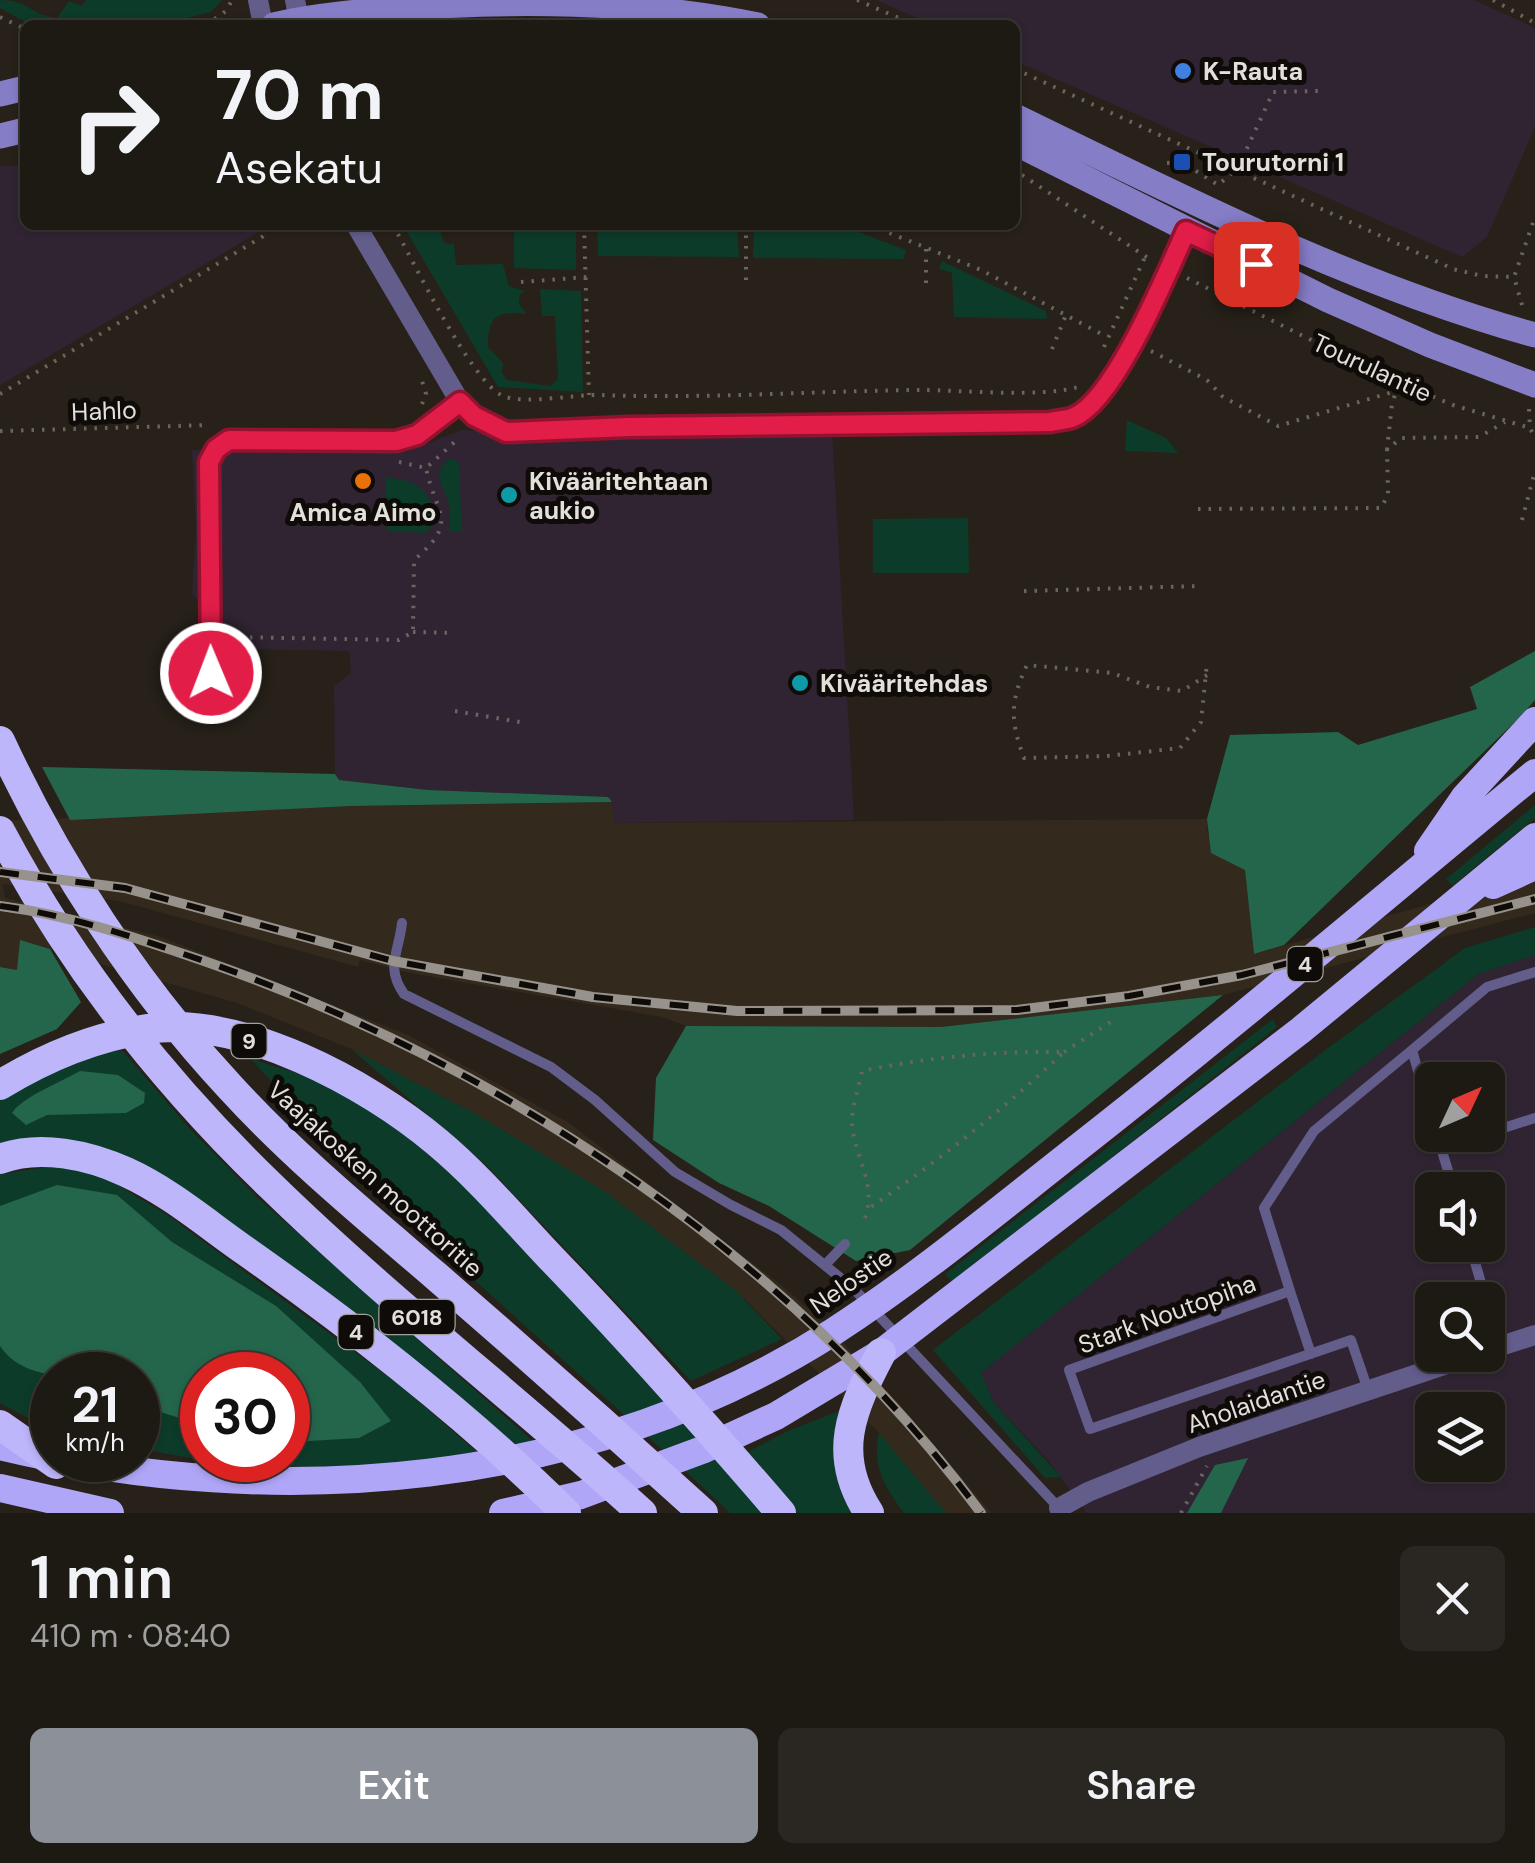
<!DOCTYPE html>
<html lang="en">
<head>
<meta charset="utf-8">
<style>
  :root { --surface:#1d1913; --page:#2a2621; --text:#f1f3f6; --muted:#a0a0a0; --line:#3b3833; --accent:#8c9099 }
  body { margin:0; font-family:"DM Sans",sans-serif; background:var(--page); color:var(--text); height:100vh; display:flex; flex-direction:column; font-size:38px; white-space:nowrap }
  * { box-sizing:border-box; margin:0 }
  p { font-size:32px; color:var(--muted) }
  .icon { flex:none; width:55px; height:55px; fill:none; stroke:currentColor; stroke-width:2; stroke-linecap:round; stroke-linejoin:round }
  .map { position:relative; height:1513px; overflow:hidden }
  .panel { display:flex; flex-direction:column; background:var(--surface); flex:1 }
  .panel>* { flex:none }
  .banner { position:absolute; left:20px; top:20px; width:1000px; height:210px; border-radius:15px; box-shadow:0 2px 8px #0004,0 0 0 2px var(--line); background:#1d1913; color:var(--text); overflow:hidden }
  .needle { width:65px; rotate:46deg }
  .tools { position:absolute; left:1415px; top:1062px; display:grid; gap:20px }
  .tools a { display:grid; place-items:center; width:90px; height:90px; border-radius:15px; background:var(--surface); box-shadow:0 2px 8px #0004,0 0 0 2px var(--line); font-size:50px }
  .speed { position:absolute; left:30px; top:1352px; display:flex; gap:20px; font-size:50px; font-weight:700; text-align:center }
  .speed>* { display:grid; place-content:center; width:130px; height:130px; border-radius:50%; background:var(--surface); box-shadow:0 2px 8px #0004,0 0 0 2px var(--line); line-height:1 }
  .speed small { font-size:25px; font-weight:400 }
  .speed .limit { border:15px solid #d22; background:#fff; color:#111 }
  .pin { position:absolute; display:grid; place-items:center; width:85px; height:85px; color:#fff; margin:-42px; border-radius:20px; box-shadow:0 5px 15px #0006 }
  .me { position:absolute; width:110px; margin:-55px; rotate:359deg; stroke-linejoin:round; filter:drop-shadow(0 0 8px #0008) }
  .turn { display:flex; align-items:center; gap:35px; height:210px; padding:0 30px; font-size:45px }
  .turn .icon { width:130px; height:130px; stroke-width:2.5 }
  .turn b { display:block; font-size:70px; line-height:85px }
  .round { display:grid; place-items:center; flex:none; width:105px; height:105px; border-radius:15px; background:var(--page) }
  .head { display:flex; align-items:center; justify-content:space-between; height:170px; padding:0 30px }
  h1 { font-size:60px; font-weight:600; line-height:75px }
  .action { display:flex; gap:20px; margin-top:auto; padding:20px 30px }
  .action a { flex:1; height:115px; border-radius:15px; background:var(--accent); color:#fff; font-size:40px; font-weight:600; line-height:115px; text-align:center }
  .action a+a { background:var(--page); color:var(--text) }
  .map>svg:first-child { display:block }
  .commercial { fill:#302432; fill-rule:evenodd }
  .built { fill:#33291c }
  .green { fill:#0d3b29; fill-rule:evenodd }
  .forest { fill:#24664b }
  .lines { fill:none; stroke-linecap:round; stroke-linejoin:round }
  .path { stroke:#6a655e; stroke-width:4; stroke-dasharray:2.5 8; stroke-linecap:butt }
  .service { stroke:#625d8b; stroke-width:10 }
  .minor { stroke:#625d8b; stroke-width:20 }
  .secondary { stroke:#867dc7; stroke-width:25 }
  .trunk { stroke:#b0a6f8; stroke-width:28 }
  .motorway { stroke:#bdb6fb; stroke-width:30 }
  .rail-casing { stroke:#97928b; stroke-width:10 }
  .rail { stroke:#0e0b08; stroke-width:6; stroke-dasharray:19; stroke-linecap:butt }
  .route-casing { stroke:#92132f; stroke-width:25 }
  .route { stroke:#e11d48; stroke-width:18 }
  .shop-dot { fill:#3f7fe0; stroke:#0e0b08; stroke-width:4 }
  .transit-dot { fill:#1a4fb4; stroke:#0e0b08; stroke-width:4 }
  .food-dot { fill:#e8710a; stroke:#0e0b08; stroke-width:4 }
  .culture-dot { fill:#0f9aa8; stroke:#0e0b08; stroke-width:4 }
  .labels { text-anchor:middle; dominant-baseline:central; stroke-width:10; stroke-linejoin:round; paint-order:stroke }
  .shield { fill:#0e0b08; stroke:#a39f9b; stroke-width:2.5 }
  .shield-label { font-size:22px; font-weight:bold; fill:#e3dfda }
  .poi-label { font-size:25px; font-weight:bold; fill:#e3dfda; stroke:#0e0b08; text-anchor:start }
  .street-label { font-size:25px; fill:#e3dfda; stroke:#0e0b08 }
</style>
</head>
<body>
<div class="map">
<svg width="1535" height="1513" viewBox="0 0 1535 1513">
  <rect width="100%" height="100%" fill="#272119"/>
  <!-- commercial -->
  <path class="commercial" d="M 876,0 L 1474,0 L 1535,28 L 1535,127 L 1487,237 L 1462,257 L 1015,61 L 1015,25 L 933,25 Z
    M 0,166 L 25,166 L 25,225 L 271,225 L 0,385 Z
    M 462,430 L 477,431 L 501,442 L 543,443 L 832,430 L 854,820 L 613,823 L 612,802 L 607,797 L 428,790 L 339,780 L 335,774 L 334,686 L 351,673 L 349,651 L 233,649 L 192,593 L 196,531 L 192,450 L 303,447 L 405,452 Z
    M 1535,955 L 1535,1513 L 1087,1513 L 1048,1460 L 994,1403 L 981,1373 L 1478,974 ZM 1432,1080 L 1488,1080 L 1488,1135 L 1432,1135 ZM 1432,1190 L 1488,1190 L 1488,1245 L 1432,1245 ZM 1432,1300 L 1488,1300 L 1488,1355 L 1432,1355 ZM 1432,1410 L 1488,1410 L 1488,1465 L 1432,1465 Z"/>
  <!-- built -->
  <path class="built" d="M 612,802 L 614,823 L 1207,819 L 1208,836 L 1245,869 L 1254,954 L 1535,874 L 1535,913 L 1223,995 L 941,1027 L 686,1026 L 662,1017 L 410,973 L 360,960 L 358,967 L 123,902 L 3,884 L 5,898 L 161,937 L 408,1035 L 568,1122 L 781,1285 L 826,1324 L 909,1415 L 991,1513 L 946,1513 L 879,1433 L 735,1290 L 604,1191 L 474,1113 L 351,1049 L 237,1003 L 21,941 L 17,970 L 0,967 L 0,821 L 351,806 Z"/>
  <!-- green -->
  <path class="green" d="M 0,0 C 30,0 30,15 57,18 L 69,1 L 82,6 L 86,0 L 222,0 L 211,12 L 160,25 L 31,25 L 0,8 Z
    M 403,225 L 438,225 L 444,243 L 454,244 L 456,265 L 503,264 L 509,286 L 525,291 L 520,294 L 519,304 L 527,314 C 497,311 488,315 488,347 L 503,363 L 502,373 L 507,380 L 551,386 L 558,379 L 555,316 L 542,316 L 540,289 L 581,291 L 583,392 L 498,387 Z
    M 518,225 L 576,225 L 576,270 L 514,268 L 514,230 Z
    M 597,225 L 737,225 L 739,257 L 598,256 Z
    M 754,225 L 840,225 L 906,250 L 904,259 L 753,258 Z
    M 942,261 L 1046,311 L 1047,319 L 954,317 L 952,273 L 939,269 Z
    M 1127,420 L 1166,438 L 1178,453 L 1125,451 Z
    M 447,460 L 455,460 L 459,463 L 462,531 L 450,531 C 450,523 450,514 449,506 C 446,487 430,477 447,460 Z
    M 385,478 C 416,478 432,491 436,523 L 425,533 L 387,531 Z
    M 968,518 L 969,573 L 873,573 L 873,519 Z
    M 1535,805 L 1535,818 L 1452,886 L 1446,879 Z
    M 1535,927 L 1535,955 L 1478,974 L 981,1373 L 994,1403 L 1061,1477 L 1045,1478 L 933,1350 L 1324,1051 L 1465,948 Z
    M 1273,1019 L 1277,1027 L 953,1283 L 945,1274 Z
    M 351,1049 L 474,1113 L 604,1191 L 735,1290 L 782,1339 L 691,1381 L 485,1164 Z
    M 112,1050 L 123,1051 L 189,1128 L 258,1198 L 536,1444 L 511,1451 L 167,1182 L 0,1144 L 0,1099 L 71,1061 Z
    M 251,1059 L 320,1080 L 393,1124 L 461,1177 L 766,1513 L 730,1513 C 571,1361 398,1223 251,1059 Z
    M 61,1165 L 106,1178 L 166,1214 L 400,1385 L 478,1453 C 364,1472 251,1473 138,1448 L 138,1375 L 52,1375 L 52,1427 L 39,1424 L 0,1403 L 0,1174 ZM 202,1375 L 288,1375 L 288,1460 L 202,1460 Z
    M 841,1410 L 859,1513 L 797,1513 L 744,1454 L 786,1432 Z
    M 879,1433 L 946,1513 L 904,1513 C 884,1486 872,1467 879,1433 Z"/>
  <!-- forest -->
  <path class="forest" d="M 1535,651 L 1535,700 L 1520,717 L 1284,945 L 1254,954 L 1245,870 L 1211,853 L 1207,819 L 1230,735 L 1338,732 L 1358,745 L 1477,709 L 1470,687 Z
    M 42,767 L 335,774 L 339,780 L 428,790 L 608,797 L 612,802 L 351,806 L 70,820 Z
    M 20,940 L 50,949 L 81,1002 L 57,1029 L 0,1054 L 0,967 L 17,970 Z
    M 1223,995 L 910,1250 L 856,1261 L 769,1206 L 719,1183 L 653,1140 L 656,1078 L 686,1026 L 941,1027 Z
    M 80,1071 L 118,1075 L 145,1093 L 144,1103 L 126,1113 L 47,1115 L 26,1125 L 12,1113 C 22,1097 61,1082 80,1071 Z
    M 57,1185 L 117,1195 L 172,1242 L 276,1306 L 360,1382 L 391,1421 L 359,1438 L 293,1442 L 288,1441 L 288,1375 L 202,1375 L 202,1425 L 138,1405 L 138,1375 C 93,1375 27,1387 0,1346 L 0,1206 Z
    M 1248,1458 L 1221,1513 L 1187,1513 L 1215,1465 Z"/>
  <g class="lines">
    <!-- path -->
    <path class="path" d="M 857,0 L 915,25
      M 1493,0 L 1535,23
      M 0,17 L 25,29
      M 206,25 L 226,11 L 232,0
      M 1015,69 L 1453,269 L 1482,276 L 1514,277
      M 1167,163 L 1182,162 L 1218,185 L 1238,168 L 1273,92 L 1321,91
      M 1022,175 L 1148,258
      M 393,225 C 413,260 471,382 503,396 C 525,405 575,394 601,395 C 707,399 813,391 919,390 C 962,390 1040,398 1078,387
      M 584,225 L 589,395
      M 746,225 L 746,287
      M 870,225 L 981,270 L 1107,337
      M 1187,278 L 1375,372 L 1453,405 L 1530,428
      M 521,282 L 587,277
      M 926,283 L 926,248
      M 1522,305 L 1514,277 L 1535,217
      M 1104,347 L 1145,257
      M 1052,349 L 1066,315
      M 1151,351 L 1207,380 L 1223,397 L 1278,426 L 1396,391
      M 0,394 L 262,237 L 271,225
      M 422,404 L 426,394 L 422,381
      M 1529,409 L 1530,428 L 1535,438
      M 0,431 L 210,425
      M 1387,450 L 1392,404 L 1399,382
      M 399,462 L 426,468 L 458,439
      M 1198,509 L 1381,508 L 1388,495 L 1387,450 L 1401,438 L 1479,437 L 1505,422
      M 1522,520 L 1535,471
      M 1024,591 L 1199,586
      M 413,632 L 454,633
      M 229,637 L 399,640 L 413,632 L 414,560 C 460,521 436,516 426,468
      M 1207,675 L 1182,691 L 1150,687 L 1112,673 L 1027,665 C 1010,701 1010,721 1024,758 L 1107,756 L 1180,748 L 1201,722 L 1207,663
      M 455,711 L 526,723
      M 1064,1052 L 1112,1021
      M 865,1218 C 877,1185 855,1157 852,1125 C 851,1109 859,1087 862,1071 C 929,1057 996,1051 1064,1052 C 1003,1110 938,1161 868,1209
      M 1181,1513 L 1207,1466"/>
    <!-- service -->
    <path class="service" d="M 402,923 C 399,952 385,967 404,994 L 551,1067 L 595,1100 L 675,1172 L 731,1205 L 781,1230 L 853,1288 L 1059,1508
      M 1412,1050 L 1487,987 L 1535,972
      M 1488,1133 L 1535,1118
      M 1437,1135 L 1454,1190
      M 1441,1148 L 1483,1135
      M 1470,1245 L 1486,1300
      M 825,1265 L 845,1244
      M 1290,1291 L 1311,1354
      M 1488,1305 L 1500,1346
      M 1368,1390 L 1351,1340 L 1090,1429 L 1069,1370 L 1290,1291 L 1264,1208 L 1314,1131 L 1412,1050 L 1432,1120"/>
    <!-- minor -->
    <path class="minor" d="M 258,0 L 263,25
      M 295,0 L 300,25
      M 356,225 L 460,402 L 474,416 L 506,432 L 629,427 L 1051,422 C 1058,420 1068,420 1074,417 C 1115,400 1166,273 1186,231
      M 211,673 L 209,461 L 216,449 L 229,440 L 395,441 L 417,435 L 460,402
      M 1488,1350 L 1535,1335
      M 1059,1508 L 1088,1492 L 1199,1447 L 1474,1355"/>
    <!-- secondary -->
    <path class="secondary" d="M 274,25 C 311,16 349,13 387,9 C 511,0 636,0 758,25
      M 0,94 L 25,88
      M 1015,116 C 1184,198 1353,285 1535,335
      M 0,136 L 25,130
      M 1015,143 L 1328,300 L 1430,345 L 1535,385"/>
    <!-- trunk -->
    <path class="trunk" d="M 1428,851 L 1465,797 L 1535,721
      M 1493,885 L 1535,866
      M 0,1446 C 277,1513 589,1488 833,1332 C 918,1277 996,1212 1075,1150 C 1231,1028 1382,899 1535,773
      M 0,1488 L 110,1513
      M 503,1513 L 581,1495 L 702,1450 L 776,1416 L 881,1353 L 1301,1030 L 1535,837"/>
    <!-- motorway -->
    <path class="motorway" d="M 0,741 C 58,866 136,986 230,1087 C 293,1156 366,1216 436,1276 C 526,1354 615,1433 703,1513
      M 0,831 C 70,963 163,1082 271,1186 C 389,1301 520,1402 642,1513
      M 0,1085 C 46,1057 94,1037 147,1029 C 241,1015 367,1083 437,1142 C 479,1177 515,1220 553,1260 C 632,1342 707,1427 781,1513
      M 0,1159 C 39,1144 89,1155 126,1172 C 170,1192 208,1225 247,1252 C 359,1331 469,1417 566,1513
      M 0,1425 L 56,1464
      M 869,1513 C 831,1455 851,1410 881,1353"/>
    <!-- rail casing -->
    <g class="rail-casing">
      <path id="rail" d="M 0,872 L 125,888 L 393,961 L 593,997 L 737,1011 L 1017,1010 L 1129,996 L 1242,975 L 1535,899
        M 0,906 C 70,915 137,938 204,961 C 502,1064 792,1258 981,1513"/>
    </g>
    <!-- rail -->
    <use href="#rail" class="rail"/>
  </g>
  <g class="lines">
    <!-- route casing -->
    <g class="route-casing">
      <path id="route" d="M 211,673 L 209,462 L 216,449 L 229,440 L 396,441 L 417,435 L 460,402 L 474,416 L 506,432 L 629,427 L 1051,422 C 1058,420 1068,420 1074,417 C 1115,400 1167,273 1186,231 L 1256,264"/>
    </g>
    <!-- route -->
    <use href="#route" class="route"/>
  </g>
  <!-- markers -->
  <circle class="shop-dot" cx="1183" cy="71" r="10"/>
  <rect class="transit-dot" x="1172" y="152" width="20" height="20" rx="5"/>
  <circle class="food-dot" cx="363" cy="481" r="10"/>
  <g class="culture-dot">
    <circle cx="509" cy="495" r="10"/>
    <circle cx="800" cy="683" r="10"/>
  </g>
  <g class="labels">
    <!-- shield labels -->
    <g class="shield">
      <rect x="1287.5" y="947" width="35" height="34" rx="8"/>
      <rect x="231.5" y="1024" width="35" height="34" rx="8"/>
      <rect x="379.5" y="1300" width="75" height="34" rx="8"/>
      <rect x="338.5" y="1315" width="35" height="34" rx="8"/>
    </g>
    <g class="shield-label">
      <text x="1305" y="964">4</text>
      <text x="249" y="1041">9</text>
      <text x="417" y="1317">6018</text>
      <text x="356" y="1332">4</text>
    </g>
    <!-- poi labels -->
    <g class="poi-label">
      <text x="1203" y="71">K-Rauta</text>
      <text x="1202" y="162">Tourutorni 1</text>
      <text x="529" y="481">Kivääritehtaan<tspan x="529" dy="29">aukio</tspan></text>
      <text x="363" y="512" text-anchor="middle">Amica Aimo</text>
      <text x="820" y="683">Kivääritehdas</text>
    </g>
    <!-- street labels -->
    <g class="street-label">
      <text transform="translate(1372 368) rotate(25)">Tourulantie</text>
      <text transform="translate(104 411) rotate(-2)">Hahlo</text>
      <text transform="translate(375 1179) rotate(42)">Vaajakosken moottoritie</text>
      <text transform="translate(851 1281) rotate(-35)">Nelostie</text>
      <text transform="translate(1167 1314) rotate(-20)">Stark Noutopiha</text>
      <text transform="translate(1256 1402) rotate(-19)">Aholaidantie</text>
    </g>
  </g>
</svg>
<div class="tools">
<a><svg class="needle" viewBox="-14 -14 28 28"><path d="M0-13l5 13h-10z" fill="#e53935"/><path d="M0 13l5-13h-10z" fill="#a0a0a0"/></svg></a>
<a><svg class="icon" aria-label="sound" viewBox="0 0 24 24"><path d="M4 9h4l5-4v14l-5-4H4zM17 9q2 3 0 6"/></svg></a>
<a><svg class="icon" aria-label="search" viewBox="0 0 24 24"><circle cx="10" cy="10" r="6"/><path d="M15 15l6 6"/></svg></a>
<a><svg class="icon" aria-label="layers" viewBox="0 0 24 24"><path d="M12 4l9 5-9 5-9-5zM3 14l9 5 9-5"/></svg></a>
</div>
<div class="speed"><div>21<small>km/h</small></div><div class="limit">30</div></div>
<div class="pin" style="left:1256px;top:264px;background:#d93025"><svg class="icon" aria-label="arrive" viewBox="0 0 24 24"><path d="M6 21V4h12l-3 4 3 4H6"/></svg></div>
<svg class="me" style="left:211px;top:673px" viewBox="-20 -20 40 40"><circle r="17" fill="#e11d48" stroke="#fff" stroke-width="3"/><path d="M0-11L8 9 0 5-8 9z" fill="#fff"/></svg>
<div class="banner">
<div class="turn"><svg class="icon" aria-label="right" viewBox="0 0 24 24"><path d="M7 20v-9h11M14 6l5 5-5 5"/></svg><div><b>70 m</b>Asekatu</div></div>
</div>
</div>
<section class="panel">
<div class="head"><div><h1>1 min</h1><p>410 m · 08:40</p></div><a class="round"><svg class="icon" aria-label="close" viewBox="0 0 24 24"><path d="M6 6l12 12M18 6L6 18"/></svg></a></div>
<div class="action"><a>Exit</a><a>Share</a></div>
</section>
</body>
</html>
